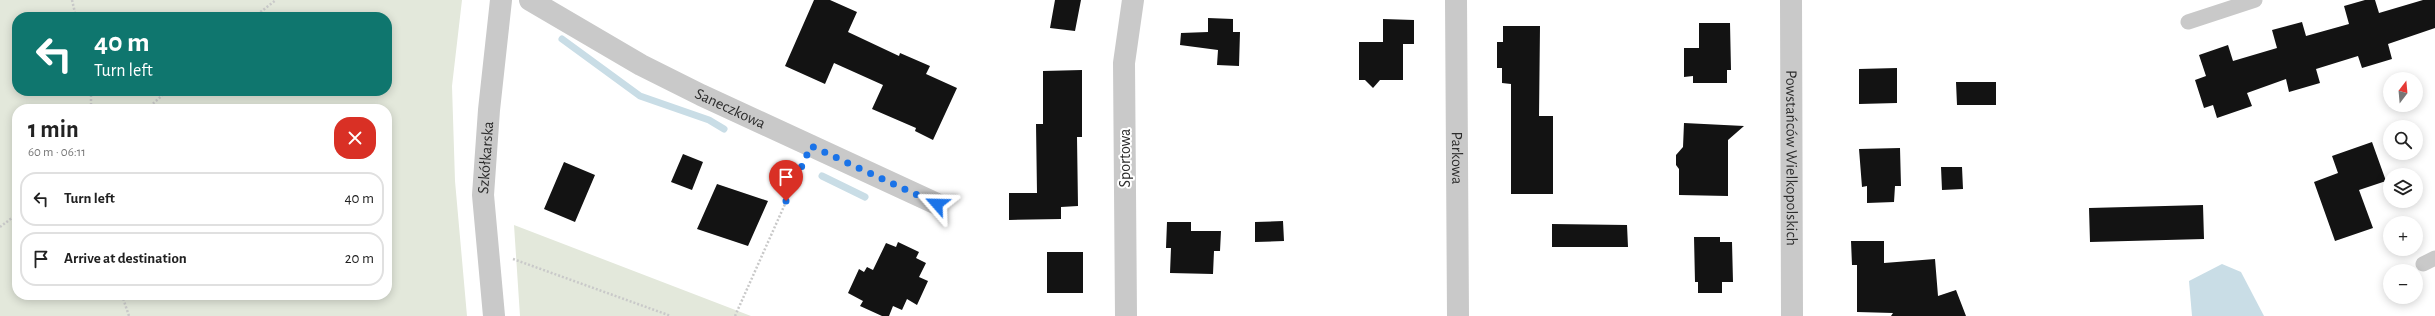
<!DOCTYPE html>
<html lang="en">
<head>
<meta charset="utf-8">
<style>
  :root { --surface:#fff; --page:#f2f2f2; --text:#222; --muted:#767676; --line:#e0e0e0 }
  body { margin:0; font-family:"Alegreya Sans",sans-serif; background:var(--page); color:var(--text); height:100vh; display:flex; flex-direction:column; font-size:15px; white-space:nowrap }
  * { box-sizing:border-box; margin:0 }
  p { font-size:13px; color:var(--muted) }
  .icon { flex:none; width:22px; height:22px; fill:none; stroke:currentColor; stroke-width:2; stroke-linecap:round; stroke-linejoin:round }
  .map { position:relative; flex:1; overflow:hidden }
  .side { position:absolute; left:12px; top:104px; width:380px; height:196px; display:flex; flex-direction:column; background:var(--surface); border-radius:16px; box-shadow:0 2px 10px #0003 }
  .side>* { flex:none }
  .banner { position:absolute; left:12px; top:12px; width:380px; height:84px; border-radius:16px; box-shadow:0 2px 10px #0003; background:#0f766e; color:#fff; overflow:hidden }
  .needle { width:26px; rotate:16deg }
  .controls { position:absolute; left:2383px; top:72px; display:grid; gap:8px }
  .controls a { display:grid; place-items:center; width:40px; height:40px; border-radius:50%; background:var(--surface); box-shadow:0 2px 10px #0003; font-size:20px }
  .pin { position:absolute; display:grid; place-items:center; width:34px; height:34px; color:#fff; margin:-41px -17px; border-radius:50% 50% 50% 0; rotate:-45deg; box-shadow:0 0 4px #0007 }
  .pin .icon { rotate:45deg }
  .me { position:absolute; width:44px; margin:-22px; rotate:295deg; stroke-linejoin:round; filter:drop-shadow(0 0 3px #0008) }
  .turn { display:flex; align-items:center; gap:14px; height:84px; padding:0 16px; font-size:18px }
  .turn .icon { width:52px; height:52px; stroke-width:2.5 }
  .turn b { display:block; font-size:28px; line-height:34px }
  .round { display:grid; place-items:center; flex:none; width:42px; height:42px; border-radius:16px; background:var(--page) }
  .summary { display:flex; align-items:center; justify-content:space-between; height:68px; padding:0 16px }
  h1 { font-size:24px; font-weight:600; line-height:30px }
  ul { padding:0; list-style:none }
  li { display:flex; align-items:center; gap:12px; height:54px; margin:0 8px 6px; padding:0 8px; border:2px solid var(--line); border-radius:16px }
  li div { flex:1 }
  li b { display:block; font-size:15px }
  li em { font-style:normal }
  .map>svg:first-child { display:block }
  .green { fill:#e3e8db; fill-rule:evenodd }
  .water { fill:#c9dde6 }
  .lines { fill:none; stroke-linecap:round; stroke-linejoin:round }
  .stream { stroke:#c9dde6; stroke-width:7 }
  .building { fill:#131313 }
  .path { stroke:#c9c9c9; stroke-width:2.5; stroke-dasharray:2 2; stroke-linecap:butt }
  .lane { stroke:#c9c9c9; stroke-width:15 }
  .street { stroke:#c9c9c9; stroke-width:22 }
  .route { stroke:#1a73e8; stroke-width:7; stroke-dasharray:0 12.6 }
  .labels { text-anchor:middle; dominant-baseline:central; stroke-width:4; stroke-linejoin:round; paint-order:stroke }
  .street-label { font-size:16px; fill:#2c2c2c; stroke:#fff }
</style>
</head>
<body>
<div class="map">
<svg width="2435" height="316" viewBox="0 0 2435 316">
  <rect width="100%" height="100%" fill="#fff"/>
  <!-- green -->
  <path class="green" d="M 0,0 L 462,0 L 452,86 L 455,181 L 467,316 L 0,316 ZM 17,17 L 387,17 L 387,91 L 17,91 ZM 17,109 L 387,109 L 387,295 L 17,295 Z
    M 514,225 L 751,316 L 520,316 Z"/>
  <!-- water -->
  <path class="water" d="M 2222,264 L 2241,272 L 2264,316 L 2192,316 L 2189,281 Z"/>
  <g class="lines">
    <!-- stream -->
    <path class="stream" d="M 562,39 L 640,96 L 709,120 L 724,129
      M 822,176 L 865,197"/>
  </g>
  <!-- building -->
  <path class="building" d="M 814,0 L 830,0 L 857,12 L 848,32 L 899,56 L 900,53 L 930,66 L 926,74 L 957,88 L 933,140 L 915,131 L 916,128 L 872,109 L 883,85 L 834,63 L 825,84 L 785,66 Z
    M 1055,0 L 1081,0 L 1075,31 L 1050,28 Z
    M 2365,0 L 2375,0 L 2379,13 L 2423,0 L 2435,0 L 2435,28 L 2388,44 L 2392,59 L 2362,68 L 2358,56 L 2316,69 L 2320,83 L 2289,92 L 2286,79 L 2247,93 L 2252,106 L 2217,118 L 2213,105 L 2204,108 L 2195,80 L 2206,76 L 2199,55 L 2228,45 L 2233,61 L 2277,48 L 2272,30 L 2302,22 L 2306,36 L 2349,24 L 2344,6 Z
    M 1208,18 L 1233,19 L 1233,32 L 1240,32 L 1239,66 L 1217,65 L 1218,50 L 1180,45 L 1181,33 L 1208,32 Z
    M 1383,19 L 1414,20 L 1414,44 L 1403,44 L 1403,80 L 1380,80 L 1373,88 L 1365,80 L 1359,80 L 1359,42 L 1383,42 Z
    M 1699,23 L 1730,23 L 1731,70 L 1727,70 L 1727,83 L 1693,83 L 1693,76 L 1684,77 L 1684,48 L 1699,48 Z
    M 1503,26 L 1540,26 L 1539,116 L 1553,116 L 1553,194 L 1511,194 L 1511,84 L 1502,83 L 1502,68 L 1497,68 L 1497,42 L 1503,42 Z
    M 1897,68 L 1897,103 L 1859,104 L 1859,69 Z
    M 1082,70 L 1082,137 L 1077,137 L 1078,206 L 1061,207 L 1061,219 L 1009,220 L 1009,193 L 1037,193 L 1036,124 L 1043,124 L 1043,71 Z
    M 1956,82 L 1996,82 L 1996,105 L 1957,105 Z
    M 1684,123 L 1744,126 L 1728,140 L 1728,196 L 1679,195 L 1679,169 L 1676,165 L 1676,155 L 1683,147 Z
    M 2372,142 L 2386,181 L 2359,190 L 2373,228 L 2335,241 L 2314,182 L 2338,173 L 2332,156 Z
    M 1900,148 L 1901,186 L 1895,186 L 1894,202 L 1867,203 L 1867,186 L 1862,187 L 1859,149 Z
    M 683,154 L 703,162 L 692,190 L 671,182 Z
    M 564,162 L 595,175 L 575,222 L 544,209 Z
    M 1941,167 L 1962,167 L 1963,189 L 1942,190 Z
    M 717,184 L 768,201 L 748,246 L 697,229 Z
    M 2203,205 L 2204,239 L 2090,242 L 2089,208 Z
    M 1283,221 L 1284,241 L 1255,242 L 1255,222 Z
    M 1167,222 L 1191,222 L 1191,231 L 1221,231 L 1220,251 L 1214,251 L 1213,274 L 1170,273 L 1171,248 L 1166,248 Z
    M 1552,224 L 1627,225 L 1628,247 L 1552,247 Z
    M 1694,237 L 1720,237 L 1720,242 L 1732,242 L 1733,282 L 1722,282 L 1722,293 L 1698,293 L 1698,282 L 1695,282 Z
    M 1851,241 L 1884,241 L 1884,263 L 1935,259 L 1938,296 L 1956,290 L 1966,316 L 1891,316 L 1893,313 L 1857,312 L 1857,265 L 1852,265 Z
    M 898,242 L 919,252 L 916,258 L 926,263 L 919,277 L 928,281 L 917,305 L 907,299 L 902,310 L 893,306 L 889,316 L 882,316 L 860,306 L 863,301 L 848,293 L 859,269 L 864,272 L 867,267 L 873,270 L 886,243 L 896,247 Z
    M 1047,252 L 1083,252 L 1083,293 L 1047,293 Z"/>
  <g class="lines">
    <!-- path -->
    <path class="path" d="M 72,0 L 76,17
      M 254,17 L 276,0
      M 91,91 L 91,109
      M 147,109 L 167,91
      M 0,227 L 17,214
      M 513,259 L 671,316
      M 122,295 L 129,316
      M 735,316 L 802,166"/>
    <!-- lane -->
    <path class="lane" d="M 2188,22 L 2255,0
      M 2423,264 L 2435,258"/>
    <!-- street -->
    <g class="street">
      <path id="s1" d="M 530,0 L 641,65 L 701,95 L 937,204"/>
      <path id="s2" d="M 1456,0 L 1458,316"/>
      <path id="s3" d="M 1791,0 L 1792,316"/>
      <path id="s4" d="M 494,316 L 483,195 L 489,110 L 501,0"/>
      <path d="M 1126,316 L 1124,63 L 1133,0"/>
    </g>
  </g>
  <g class="lines">
    <!-- route -->
    <path class="route" d="M 786,201 L 811,146 L 937,204"/>
  </g>
  <g class="labels">
    <!-- street labels -->
    <g class="street-label">
      <text stroke="none"><textPath href="#s1" startOffset="228">Saneczkowa</textPath></text>
      <text stroke="none"><textPath href="#s4" startOffset="159">Szkółkarska</textPath></text>
      <text transform="translate(1125 158) rotate(-90)">Sportowa</text>
      <text stroke="none"><textPath href="#s2" startOffset="158">Parkowa</textPath></text>
      <text stroke="none"><textPath href="#s3" startOffset="158">Powstańców Wielkopolskich</textPath></text>
    </g>
  </g>
</svg>
<div class="controls">
<a><svg class="needle" viewBox="-14 -14 28 28"><path d="M0-13l5 13h-10z" fill="#e53935"/><path d="M0 13l5-13h-10z" fill="#767676"/></svg></a>
<a><svg class="icon" aria-label="search" viewBox="0 0 24 24"><circle cx="10" cy="10" r="6"/><path d="M15 15l6 6"/></svg></a>
<a><svg class="icon" aria-label="layers" viewBox="0 0 24 24"><path d="M12 4l9 5-9 5-9-5zM3 14l9 5 9-5"/></svg></a>
<a>+</a>
<a>−</a>
</div>
<div class="pin" style="left:786px;top:201px;background:#d93025"><svg class="icon" aria-label="arrive" viewBox="0 0 24 24"><path d="M6 21V4h12l-3 4 3 4H6"/></svg></div>
<svg class="me" style="left:937px;top:204px" viewBox="-20 -20 40 40"><path d="M0-17L14 15 0 8-14 15z" fill="#1a73e8" stroke="#fff" stroke-width="4"/></svg>
<div class="banner">
<div class="turn"><svg class="icon" aria-label="left" viewBox="0 0 24 24"><path d="M17 20v-9H6M10 6l-5 5 5 5"/></svg><div><b>40 m</b>Turn left</div></div>
</div>
<section class="side">
<div class="summary"><div><h1>1 min</h1><p>60 m · 06:11</p></div><a class="round" style="background:#d93025;color:#fff"><svg class="icon" aria-label="close" viewBox="0 0 24 24"><path d="M6 6l12 12M18 6L6 18"/></svg></a></div>
<ul>
<li><svg class="icon" aria-label="left" viewBox="0 0 24 24"><path d="M17 20v-9H6M10 6l-5 5 5 5"/></svg><div><b>Turn left</b></div><em>40 m</em></li>
<li><svg class="icon" aria-label="arrive" viewBox="0 0 24 24"><path d="M6 21V4h12l-3 4 3 4H6"/></svg><div><b>Arrive at destination</b></div><em>20 m</em></li>
</ul>
</section>
</div>
</body>
</html>
